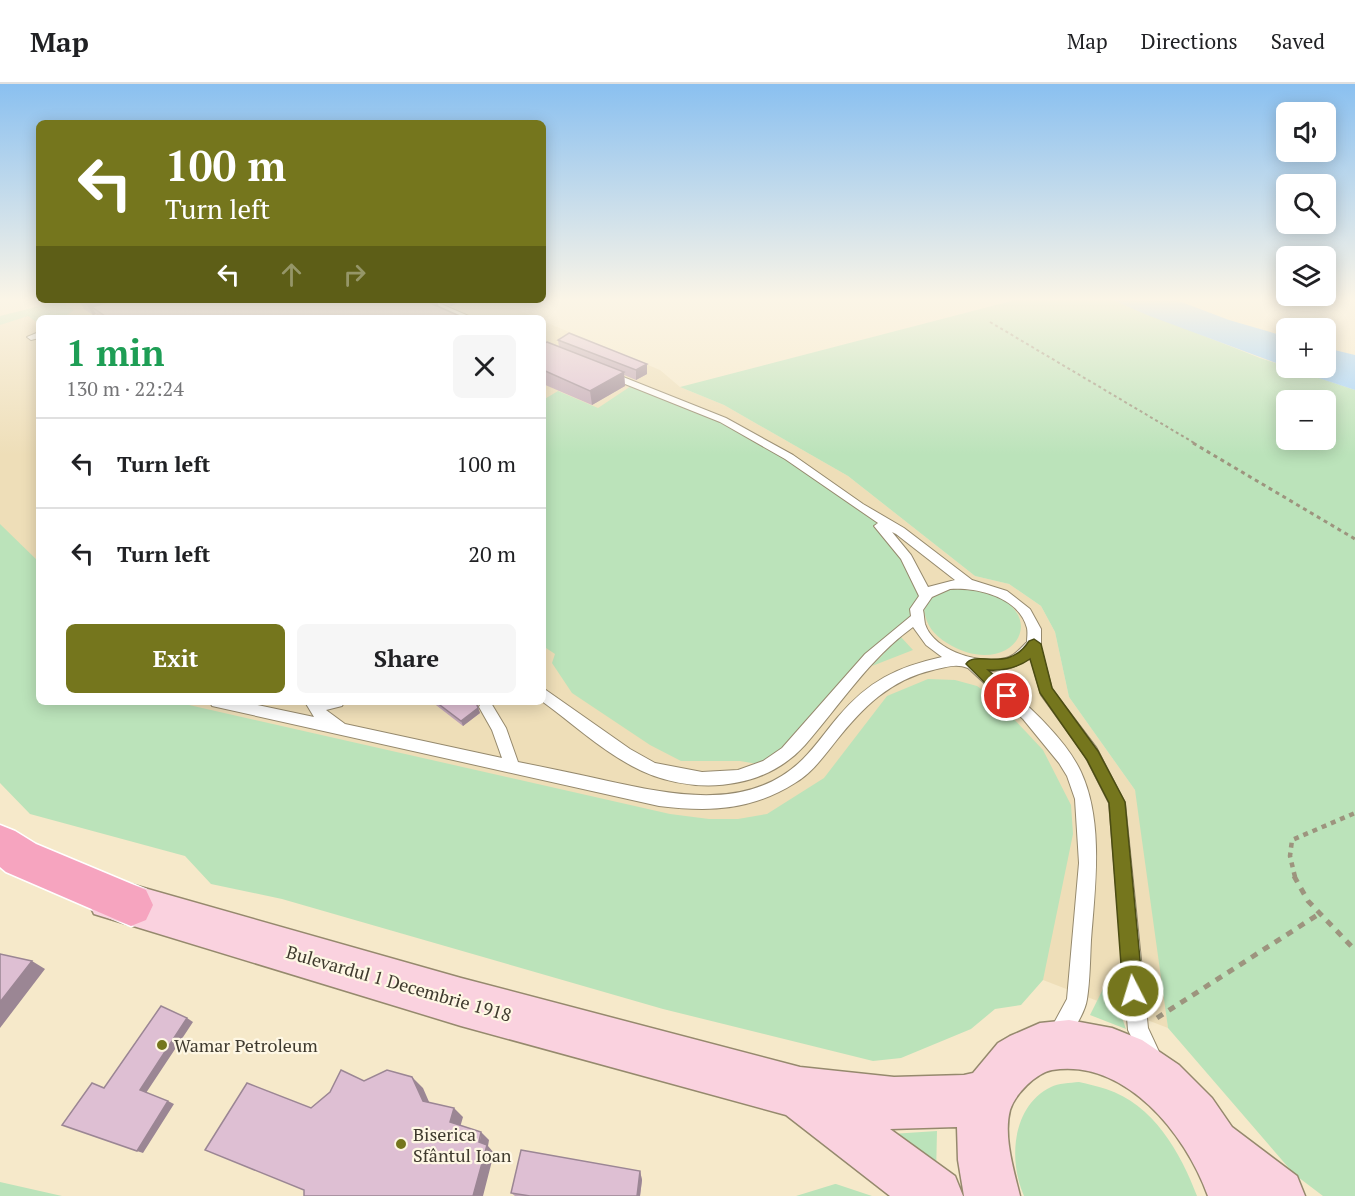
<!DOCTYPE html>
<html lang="en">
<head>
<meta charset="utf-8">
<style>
  :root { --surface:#fff; --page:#f6f6f6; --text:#202124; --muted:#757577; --line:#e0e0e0; --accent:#75761d }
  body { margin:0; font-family:"PT Serif",serif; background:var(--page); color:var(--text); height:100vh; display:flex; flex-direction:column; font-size:22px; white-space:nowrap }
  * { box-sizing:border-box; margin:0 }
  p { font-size:20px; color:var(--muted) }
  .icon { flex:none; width:33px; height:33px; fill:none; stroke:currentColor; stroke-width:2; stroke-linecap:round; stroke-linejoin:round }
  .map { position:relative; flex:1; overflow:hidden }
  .drawer { position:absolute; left:36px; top:231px; width:510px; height:390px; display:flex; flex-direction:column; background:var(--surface); border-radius:9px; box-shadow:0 3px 15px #0003 }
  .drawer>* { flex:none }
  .top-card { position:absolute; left:36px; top:36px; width:510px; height:183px; border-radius:9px; box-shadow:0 3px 15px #0003; background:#75761d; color:#fff; overflow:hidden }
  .tools { position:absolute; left:1276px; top:18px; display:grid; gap:12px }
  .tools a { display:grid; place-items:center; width:60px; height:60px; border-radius:9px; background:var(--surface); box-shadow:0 3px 15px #0003; font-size:30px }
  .pin { position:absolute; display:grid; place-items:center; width:51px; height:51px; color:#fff; margin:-26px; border:3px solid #fff; border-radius:50%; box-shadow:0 2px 6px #0007 }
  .me { position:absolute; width:66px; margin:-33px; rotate:355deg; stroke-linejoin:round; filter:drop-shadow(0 0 4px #0008) }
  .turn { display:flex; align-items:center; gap:21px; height:126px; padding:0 30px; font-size:27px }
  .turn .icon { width:78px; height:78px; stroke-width:2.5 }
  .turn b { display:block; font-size:42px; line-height:51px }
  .lanes { display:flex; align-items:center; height:57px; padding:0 30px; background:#0003; justify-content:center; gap:30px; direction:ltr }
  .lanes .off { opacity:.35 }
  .round { display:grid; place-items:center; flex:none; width:63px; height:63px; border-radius:9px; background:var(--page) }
  .overview { display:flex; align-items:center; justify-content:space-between; height:102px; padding:0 30px }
  h1 { font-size:36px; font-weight:800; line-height:45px; color:#1e9e55 }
  .button { display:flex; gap:12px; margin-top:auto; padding:12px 30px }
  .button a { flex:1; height:69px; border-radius:9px; background:var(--accent); color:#fff; font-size:24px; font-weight:800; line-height:69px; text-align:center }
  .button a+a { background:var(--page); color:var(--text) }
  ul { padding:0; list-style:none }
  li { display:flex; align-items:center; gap:18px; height:90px; padding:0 30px; border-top:2px solid var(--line) }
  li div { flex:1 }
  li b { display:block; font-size:22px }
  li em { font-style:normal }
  header { display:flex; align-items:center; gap:36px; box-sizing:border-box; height:84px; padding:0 30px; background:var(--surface); border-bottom:2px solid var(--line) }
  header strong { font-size:28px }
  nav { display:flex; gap:33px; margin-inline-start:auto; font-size:21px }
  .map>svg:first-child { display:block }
  .built { fill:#eedeb8 }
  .green { fill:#bbe3ba; fill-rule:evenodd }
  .water { fill:#9dd1fd }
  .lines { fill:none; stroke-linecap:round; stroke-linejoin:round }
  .service-casing { stroke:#95896d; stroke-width:2 }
  .secondary-casing { stroke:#95896d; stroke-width:3 }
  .primary-casing { stroke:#fff; stroke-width:3 }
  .path-far3 { stroke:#9d947e; stroke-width:2; stroke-dasharray:3 3; stroke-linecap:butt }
  .path-far2 { stroke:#9d947e; stroke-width:3; stroke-dasharray:4 4; stroke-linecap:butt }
  .path-far1 { stroke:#9d947e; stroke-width:4.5; stroke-dasharray:5 5; stroke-linecap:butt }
  .path { stroke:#9d947e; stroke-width:5; stroke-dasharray:7 7; stroke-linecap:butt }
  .service { fill:#fff; fill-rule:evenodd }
  .secondary { fill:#fad2df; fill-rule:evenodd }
  .primary { fill:#f6a4bf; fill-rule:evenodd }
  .wall { fill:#bfa4b5 }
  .shaded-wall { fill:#9b8694 }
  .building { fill:#debfd3; stroke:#9b8694; stroke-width:1.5 }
  .route { fill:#75761d; stroke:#4c4d13; stroke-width:1.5 }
  .poi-dot { fill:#75761d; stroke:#fef7e4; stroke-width:2 }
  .labels { text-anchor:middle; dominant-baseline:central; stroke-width:4.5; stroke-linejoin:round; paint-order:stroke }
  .near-street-label { font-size:18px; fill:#3f3a2e; stroke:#fef7e4 }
  .near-poi-label { font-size:18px; fill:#3f3a2e; stroke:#fef7e4; text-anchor:start }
</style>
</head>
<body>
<header>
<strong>Map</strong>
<nav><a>Map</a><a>Directions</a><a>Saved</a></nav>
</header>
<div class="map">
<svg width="1355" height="1112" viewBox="0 0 1355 1112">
  <rect width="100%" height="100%" fill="#f6e9ca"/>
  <!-- built -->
  <path class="built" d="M 67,216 L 494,216 L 537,234 L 39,234 L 39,563 L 0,511 L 0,232 Z
    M 543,237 L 660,286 L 680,303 L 724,321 L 848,392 L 975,492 L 1009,500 L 1041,522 L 1055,548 L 1069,613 L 1135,706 L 1148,758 L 1168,944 L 1043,896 L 993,895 L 77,618 L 543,618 Z"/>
  <!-- green -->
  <path class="green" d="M 1015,216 L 1113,216 L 1260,274 L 1355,306 L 1355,1112 L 1323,1112 L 1294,1090 L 1168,944 L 1135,706 L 1069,613 L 1055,548 L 1041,522 L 1009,500 L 975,492 L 848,392 L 724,321 L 680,303 ZM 1287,316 L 1326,316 L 1326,356 L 1287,356 Z
    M 61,217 L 74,226 L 63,234 L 39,234 L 39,240 L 28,232 L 0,241 L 0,232 Z
    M 634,300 L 723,336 L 789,373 L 859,422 L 892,453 L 925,511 L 917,534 L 769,682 L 740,677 L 681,677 L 650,661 L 572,609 L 552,579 L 555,570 L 543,562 L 543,316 L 558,307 L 598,324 Z
    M 0,440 L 39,478 L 39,618 L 186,618 L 189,621 L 670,730 L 709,735 L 738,735 L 767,730 L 824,694 L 887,612 L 928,595 L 955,596 L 977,602 L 995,615 L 1043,666 L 1071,721 L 1073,750 L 1043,896 L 1021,921 L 995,925 L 971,945 L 901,974 L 873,977 L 663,925 L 282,815 L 211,800 L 185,772 L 30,730 L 0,699 Z
    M 947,504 C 957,505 969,503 979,505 C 1059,528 1011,599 947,559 C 934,551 926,541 924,526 L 931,513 Z
    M 900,552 L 913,566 L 872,582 Z
    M 1108,895 L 1126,945 L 1090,931 Z
    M 1079,998 C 1088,1000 1097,1002 1106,1005 C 1153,1020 1181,1069 1197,1112 L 1024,1112 C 1008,1076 1012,1022 1051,1003 C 1058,999 1070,999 1079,998 Z
    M 937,1047 L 936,1092 L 861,1052 Z
    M 0,1098 L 62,1112 L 0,1112 Z
    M 836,1100 L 872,1112 L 796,1112 L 835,1100 Z"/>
  <!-- water -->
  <path class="water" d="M 1113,216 L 1176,216 L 1229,236 L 1287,253 L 1287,283 L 1147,231 Z
    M 1326,264 L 1355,271 L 1355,306 L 1288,284 L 1326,284 Z"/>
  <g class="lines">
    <!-- service casing -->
    <g class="service-casing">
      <path id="service" d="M 421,216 L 432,216 L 473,234 L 462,234 Z
        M 39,248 L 39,254 L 31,256 L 27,253 Z
        M 608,287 L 726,334 L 793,371 L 863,420 L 904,444 L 972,496 L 1007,507 L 1030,525 L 1041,545 L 1041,564 L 1052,605 L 1096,663 L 1125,719 L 1148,944 L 1161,972 L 1158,979 L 1151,982 L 1144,979 L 1128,946 L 1109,719 L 1085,672 L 1041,611 L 1030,572 C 1020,582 1004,588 989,587 C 1019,614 1064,651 1081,688 C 1104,738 1095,803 1091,856 C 1090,875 1090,896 1087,915 C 1085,929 1070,955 1058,960 L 1051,957 L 1048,950 L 1067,915 L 1079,779 L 1075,715 L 1067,692 L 1059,679 L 1023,635 L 968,584 C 956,579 946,583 933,586 C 890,596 863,623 836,657 C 824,672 812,689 795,699 C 751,727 709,728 659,722 L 212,622 L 210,618 L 243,618 L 314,633 L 305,618 L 344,618 L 342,622 L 326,626 L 345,640 L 502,674 L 492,646 L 479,623 L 481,619 L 491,619 L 506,644 L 518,678 C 548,684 578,690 608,697 C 673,711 750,728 803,675 C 816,662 826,647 838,633 C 868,597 897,583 942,573 L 926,561 L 913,543 C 869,575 840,621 805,661 C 762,709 687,712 632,682 C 600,665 572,639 543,618 L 543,604 L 630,665 L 655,679 L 702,688 L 738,686 L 763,677 L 782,664 L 865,570 L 911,532 L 910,525 L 919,512 L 901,475 L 874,442 L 878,439 L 785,375 L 720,338 L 605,292 L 603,290 ZM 892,448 L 896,450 L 955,496 L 928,503 L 911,471 ZM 950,505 C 977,503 1019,513 1027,544 C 1028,549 1027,554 1027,558 C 1022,563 1016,570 1009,573 C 984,582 934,568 925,540 C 924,535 924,530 923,526 L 932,513 Z"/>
    </g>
    <!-- secondary casing -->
    <g class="secondary-casing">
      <path id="secondary" d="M 109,794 L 461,894 L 800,983 L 894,993 L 964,991 L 973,989 L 998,959 L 1010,952 L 1040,939 L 1069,936 L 1112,944 L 1142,956 L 1179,981 L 1212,1014 L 1232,1043 L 1297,1092 L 1305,1112 L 1208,1112 C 1186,1050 1125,974 1052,986 C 1036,989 1015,1010 1010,1026 C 1003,1052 1014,1087 1020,1112 L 964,1112 L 958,1076 L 957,1043 L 890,1045 L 955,1092 L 963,1112 L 890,1112 L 786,1031 L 461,942 L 94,830 L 87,815 L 94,800 Z"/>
    </g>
    <!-- primary casing -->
    <g class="primary-casing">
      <path id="primary" d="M 0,741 L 15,747 L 36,760 L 146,806 L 153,821 L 146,836 L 131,842 L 6,788 L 0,783 Z"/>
    </g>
    <!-- path-far3 -->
    <path class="path-far3" d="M 990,238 L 1196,360"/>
    <!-- path-far2 -->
    <path class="path-far2" d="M 1193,359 L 1355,455"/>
    <!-- path-far1 -->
    <path class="path-far1" d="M 1295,793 L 1290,772 L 1292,756 L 1355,729"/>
    <!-- path -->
    <path class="path" d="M 1294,792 L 1308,817 L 1355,866
      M 1157,934 L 1319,830"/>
    <!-- service -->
    <use href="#service" class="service"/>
    <!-- secondary -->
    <use href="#secondary" class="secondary"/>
    <!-- primary -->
    <use href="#primary" class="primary"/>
  </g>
  <!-- wall -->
  <path class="wall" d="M 79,216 L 437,216 L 439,223 L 464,234 L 98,234 L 96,230 L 93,231 L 84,225 Z
    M 438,216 L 465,216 L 451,222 Z
    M 558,256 L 647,280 L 647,290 L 636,296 L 624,291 L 625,302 L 592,321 L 543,300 L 543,260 L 559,263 Z
    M 432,618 L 479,618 L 478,623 L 480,629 L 463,642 Z
    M 640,1087 L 642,1096 L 640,1112 L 515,1112 L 511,1109 Z"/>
  <!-- shaded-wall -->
  <path class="shaded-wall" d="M 91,216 L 138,216 L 92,223 L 96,230 L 93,231 L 85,218 Z
    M 429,216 L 437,216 L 439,227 L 426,217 Z
    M 450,216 L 465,216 L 451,222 Z
    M 647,280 L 647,290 L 636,296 L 636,286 Z
    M 624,288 L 625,302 L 592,321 L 590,307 Z
    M 478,624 L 480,629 L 463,642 L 461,637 Z
    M 32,877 L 45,885 L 0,944 L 0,918 Z
    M 187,934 L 193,938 L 146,1009 L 140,1006 Z
    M 412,993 L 423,1004 L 433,1027 L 423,1017 Z
    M 168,1017 L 174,1020 L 143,1069 L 137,1067 Z
    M 454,1024 L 463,1033 L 459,1047 L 450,1038 Z
    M 481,1048 L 489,1056 L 488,1062 L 494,1069 L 483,1112 L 473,1112 Z
    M 640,1087 L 642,1096 L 640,1112 L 637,1112 Z"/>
  <!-- building -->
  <path class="building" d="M 115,216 L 429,216 L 426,217 L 464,234 L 108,234 L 92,223 Z
    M 569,249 L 647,280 L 636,286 L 558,256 Z
    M 547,258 L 624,288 L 590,307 L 543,286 L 543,260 Z
    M 436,618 L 476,618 L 478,624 L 461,637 Z
    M 0,870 L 32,877 L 0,918 Z
    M 161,922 L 187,934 L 140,1006 L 168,1017 L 137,1067 L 62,1041 L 92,999 L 104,1004 Z
    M 341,986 L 364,997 L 387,986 L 412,993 L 423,1017 L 454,1024 L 450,1038 L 481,1048 L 479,1058 L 487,1061 L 473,1112 L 304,1112 L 304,1106 L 205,1066 L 247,999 L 311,1024 L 330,1008 Z
    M 521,1066 L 640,1087 L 637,1112 L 530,1112 L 511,1109 Z"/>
  <!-- sky -->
  <linearGradient id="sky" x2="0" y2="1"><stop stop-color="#8ac0f0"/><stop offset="0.58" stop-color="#fbf5e7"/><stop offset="1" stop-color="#fbf5e7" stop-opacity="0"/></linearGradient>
  <rect width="1355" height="371" fill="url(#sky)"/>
  <!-- route -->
  <path class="route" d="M 1034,555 L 1041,560 L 1052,604 L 1098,667 L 1125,718 L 1143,907 L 1140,914 L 1133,917 L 1126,914 L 1123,907 L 1109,719 L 1087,676 L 1040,609 L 1030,575 C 1017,584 1004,587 988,586 L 1012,608 L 1014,612 L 1012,616 L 1002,616 L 966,580 C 976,565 1008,590 1029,557 Z"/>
  <!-- markers -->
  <g class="poi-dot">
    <circle cx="162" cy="961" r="6"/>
    <circle cx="401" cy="1060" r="6"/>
  </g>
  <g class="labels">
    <!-- near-street labels -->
    <g class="near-street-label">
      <text transform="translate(399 899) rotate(16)">Bulevardul 1 Decembrie 1918</text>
    </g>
    <!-- near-poi labels -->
    <g class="near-poi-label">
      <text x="174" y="961">Wamar Petroleum</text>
      <text x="413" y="1050">Biserica<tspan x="413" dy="21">Sfântul Ioan</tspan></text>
    </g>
  </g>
</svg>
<div class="tools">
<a><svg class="icon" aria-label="sound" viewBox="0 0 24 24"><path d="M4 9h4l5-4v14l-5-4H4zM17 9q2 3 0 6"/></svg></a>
<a><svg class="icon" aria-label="search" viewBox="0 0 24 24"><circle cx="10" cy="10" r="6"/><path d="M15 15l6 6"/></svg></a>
<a><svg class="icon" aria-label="layers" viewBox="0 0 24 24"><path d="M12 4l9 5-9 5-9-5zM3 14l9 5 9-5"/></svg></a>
<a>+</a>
<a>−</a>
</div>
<div class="pin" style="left:1007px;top:612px;background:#d93025"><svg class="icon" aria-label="arrive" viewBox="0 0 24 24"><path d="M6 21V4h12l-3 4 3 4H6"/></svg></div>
<svg class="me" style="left:1133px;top:907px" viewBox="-20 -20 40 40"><circle r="17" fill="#75761d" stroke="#fff" stroke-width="3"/><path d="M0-11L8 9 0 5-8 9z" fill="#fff"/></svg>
<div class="top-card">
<div class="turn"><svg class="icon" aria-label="left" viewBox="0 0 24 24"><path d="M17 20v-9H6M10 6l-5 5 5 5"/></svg><div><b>100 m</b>Turn left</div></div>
<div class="lanes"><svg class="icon" aria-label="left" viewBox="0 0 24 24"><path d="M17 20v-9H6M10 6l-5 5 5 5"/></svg><svg class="icon off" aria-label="ahead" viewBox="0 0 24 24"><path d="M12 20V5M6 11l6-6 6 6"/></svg><svg class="icon off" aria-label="right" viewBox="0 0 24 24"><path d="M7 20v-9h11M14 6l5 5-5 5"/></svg></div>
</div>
<section class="drawer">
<div class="overview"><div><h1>1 min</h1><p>130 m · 22:24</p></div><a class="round"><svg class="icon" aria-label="close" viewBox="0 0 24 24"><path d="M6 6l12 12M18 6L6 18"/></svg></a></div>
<ul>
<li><svg class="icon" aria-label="left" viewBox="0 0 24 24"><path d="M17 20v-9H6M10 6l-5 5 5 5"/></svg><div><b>Turn left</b></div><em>100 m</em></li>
<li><svg class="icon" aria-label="left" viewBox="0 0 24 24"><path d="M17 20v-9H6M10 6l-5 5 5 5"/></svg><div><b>Turn left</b></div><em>20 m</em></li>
</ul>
<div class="button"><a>Exit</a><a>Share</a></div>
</section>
</div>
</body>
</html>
